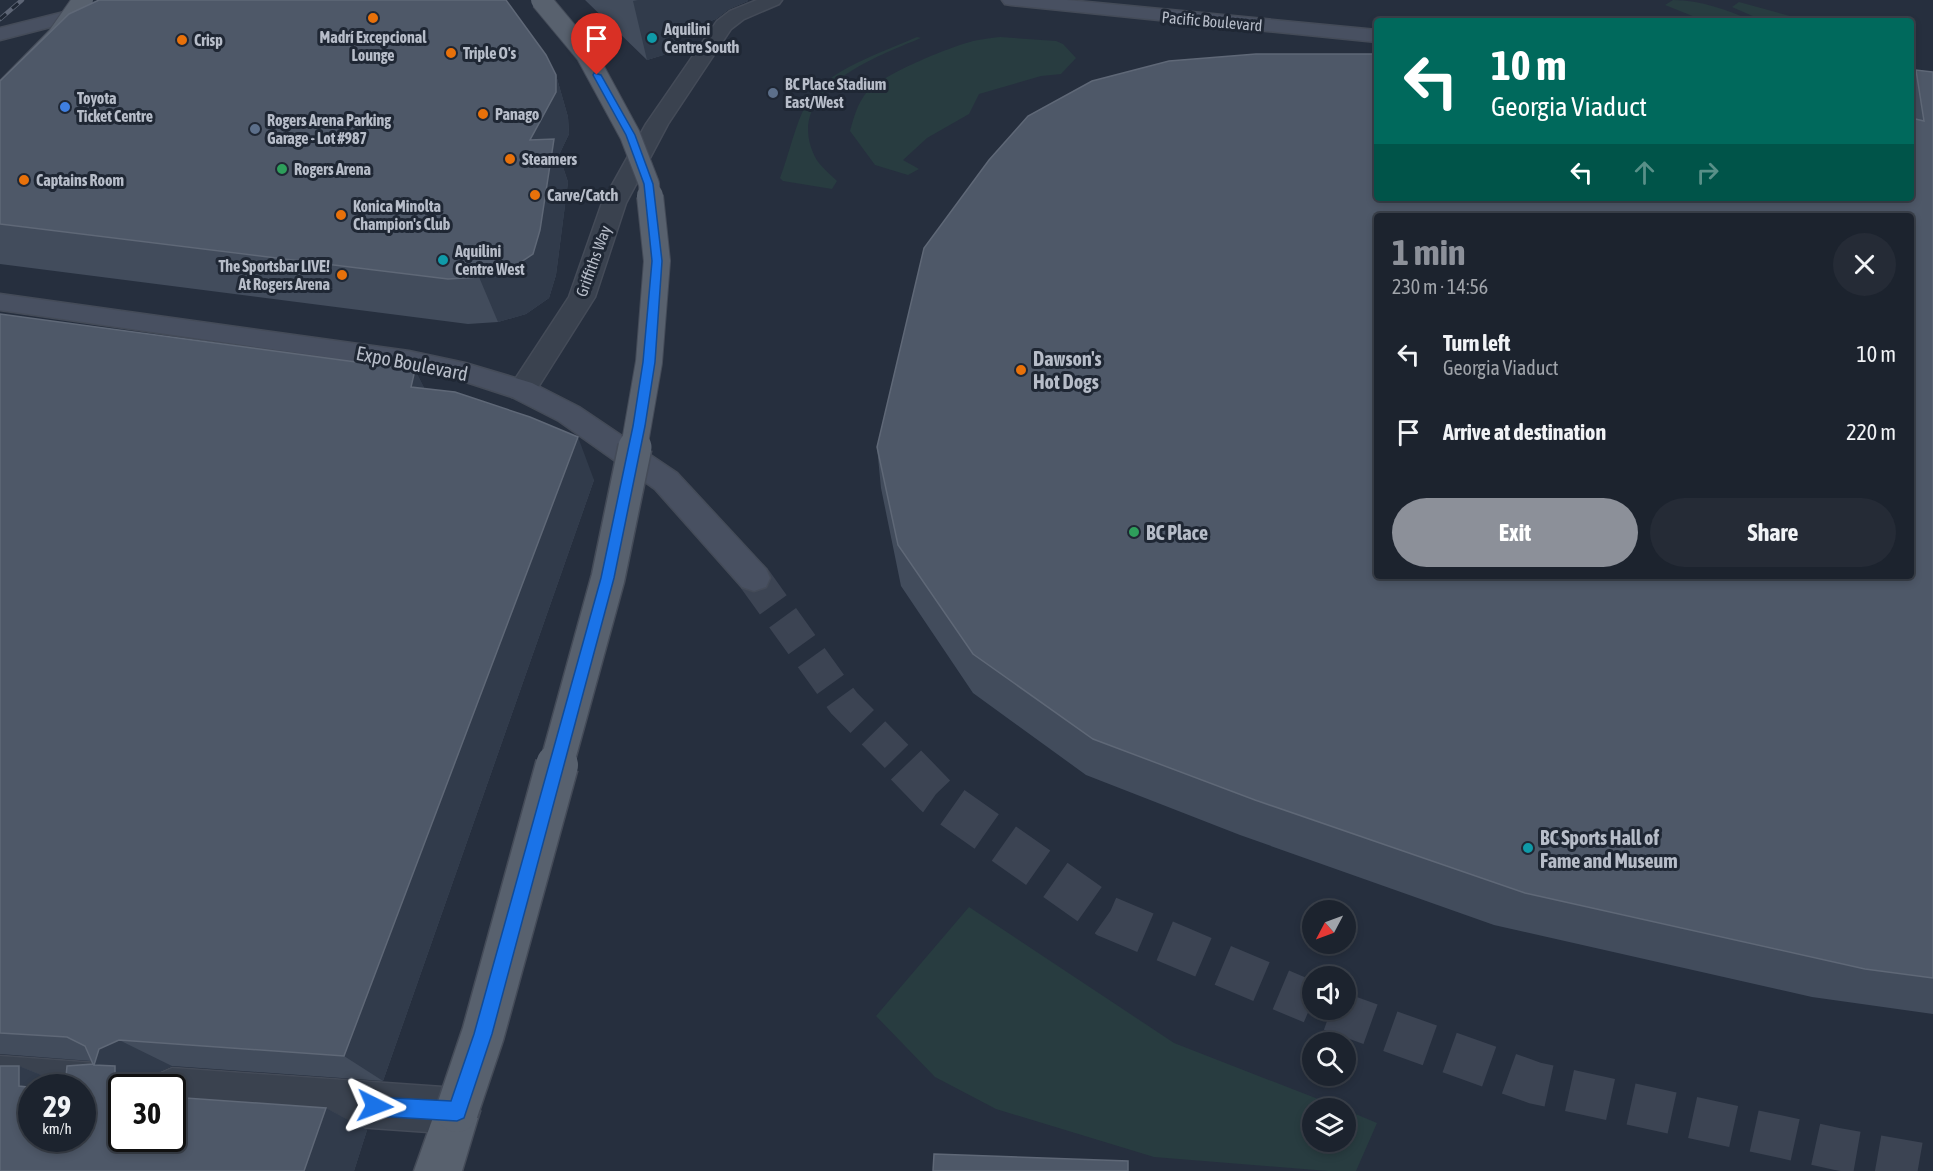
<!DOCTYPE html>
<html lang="en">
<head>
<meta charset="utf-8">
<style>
  :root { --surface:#1c232e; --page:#252b36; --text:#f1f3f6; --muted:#a0a4aa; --line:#3a404a; --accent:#8c9099 }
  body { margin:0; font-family:"Asap Condensed",sans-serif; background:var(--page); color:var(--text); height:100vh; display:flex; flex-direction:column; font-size:22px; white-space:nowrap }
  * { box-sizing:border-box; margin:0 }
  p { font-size:20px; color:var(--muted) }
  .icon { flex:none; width:33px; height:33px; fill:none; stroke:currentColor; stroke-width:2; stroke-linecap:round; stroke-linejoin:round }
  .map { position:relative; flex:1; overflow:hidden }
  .details { position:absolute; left:1374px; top:213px; width:540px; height:366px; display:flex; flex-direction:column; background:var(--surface); border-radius:6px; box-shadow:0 3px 9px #0003,0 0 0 2px var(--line) }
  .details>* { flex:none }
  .top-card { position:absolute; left:1374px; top:18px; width:540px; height:183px; border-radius:6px; box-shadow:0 3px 9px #0003,0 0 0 2px var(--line); background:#00695c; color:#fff; overflow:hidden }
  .needle { width:39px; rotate:229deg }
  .buttons { position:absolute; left:1302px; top:900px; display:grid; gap:12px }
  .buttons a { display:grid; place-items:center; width:54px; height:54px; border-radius:50%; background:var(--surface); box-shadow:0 3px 9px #0003,0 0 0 2px var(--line); font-size:30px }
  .speed { position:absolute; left:18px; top:1074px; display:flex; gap:12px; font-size:30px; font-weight:700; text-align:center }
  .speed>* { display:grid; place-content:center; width:78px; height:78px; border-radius:50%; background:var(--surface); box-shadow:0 3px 9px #0003,0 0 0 2px var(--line); line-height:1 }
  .speed small { font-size:15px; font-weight:400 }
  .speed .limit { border:3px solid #111; border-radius:9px; background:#fff; color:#111 }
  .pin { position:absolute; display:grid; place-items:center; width:51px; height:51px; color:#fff; margin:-62px -26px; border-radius:50% 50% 50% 0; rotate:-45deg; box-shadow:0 0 6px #0007 }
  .pin .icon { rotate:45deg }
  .me { position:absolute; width:66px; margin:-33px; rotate:93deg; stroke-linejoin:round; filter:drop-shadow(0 0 4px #0008) }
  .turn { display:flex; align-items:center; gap:21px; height:126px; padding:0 18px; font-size:27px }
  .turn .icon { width:78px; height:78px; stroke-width:2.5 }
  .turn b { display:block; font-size:42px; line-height:51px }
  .lanes { display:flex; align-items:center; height:57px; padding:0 18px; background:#0003; justify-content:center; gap:30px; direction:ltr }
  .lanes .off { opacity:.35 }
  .round { display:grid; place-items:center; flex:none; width:63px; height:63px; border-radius:32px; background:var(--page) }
  .headline { display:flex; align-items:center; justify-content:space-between; height:102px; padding:0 18px }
  h1 { font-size:36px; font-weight:700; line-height:45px; color:var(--accent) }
  .button { display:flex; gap:12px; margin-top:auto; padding:12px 18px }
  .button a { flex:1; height:69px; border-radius:36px; background:var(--accent); color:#fff; font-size:24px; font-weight:700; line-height:69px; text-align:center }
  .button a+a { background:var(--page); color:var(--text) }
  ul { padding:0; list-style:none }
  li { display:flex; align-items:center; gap:18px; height:78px; padding:0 18px }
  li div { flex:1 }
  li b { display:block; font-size:22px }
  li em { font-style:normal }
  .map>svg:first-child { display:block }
  .green { fill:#283c40 }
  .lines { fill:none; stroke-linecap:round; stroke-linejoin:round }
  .secondary-tunnel-far1 { stroke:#3c4453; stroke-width:33; stroke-dasharray:33 16; stroke-linecap:butt }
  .secondary-tunnel { stroke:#3c4453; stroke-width:42; stroke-dasharray:42 21; stroke-linecap:butt }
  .street-casing { stroke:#444b58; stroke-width:3 }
  .secondary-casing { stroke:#444b58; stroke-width:3 }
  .primary-casing { stroke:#444b58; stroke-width:3 }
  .street { fill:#3a424f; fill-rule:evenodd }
  .secondary { fill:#485061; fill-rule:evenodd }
  .primary { fill:#58616e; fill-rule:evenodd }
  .rail-casing { stroke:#5d6575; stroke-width:4.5 }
  .rail { stroke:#1f2734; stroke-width:3; stroke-dasharray:8; stroke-linecap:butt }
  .primary-bridge-far3-casing { stroke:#444b58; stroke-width:22; stroke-linecap:butt }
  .primary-bridge-far2-casing { stroke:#444b58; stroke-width:28; stroke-linecap:butt }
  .primary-bridge-far1-casing { stroke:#444b58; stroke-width:36; stroke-linecap:butt }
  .primary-bridge-casing { stroke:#444b58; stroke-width:45; stroke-linecap:butt }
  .primary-bridge-far3 { stroke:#58616e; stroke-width:20 }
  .primary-bridge-far2 { stroke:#58616e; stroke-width:26 }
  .primary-bridge-far1 { stroke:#58616e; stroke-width:33 }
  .primary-bridge { stroke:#58616e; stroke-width:42 }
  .wall { fill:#424c5c }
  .shaded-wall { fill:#313b4b }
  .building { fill:#4e5868; stroke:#5f6877; stroke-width:1.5; fill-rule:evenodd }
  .route { fill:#1a73e8; stroke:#114b97; stroke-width:1.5 }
  .food-dot { fill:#e8710a; stroke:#1f2734; stroke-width:2 }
  .culture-dot { fill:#0f9aa8; stroke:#1f2734; stroke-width:2 }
  .service-dot { fill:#5c6f8a; stroke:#1f2734; stroke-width:2 }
  .shop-dot { fill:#3f7fe0; stroke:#1f2734; stroke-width:2 }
  .leisure-dot { fill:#2e9e5b; stroke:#1f2734; stroke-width:2 }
  .labels { text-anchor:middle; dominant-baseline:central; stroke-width:6; stroke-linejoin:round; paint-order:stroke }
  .far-street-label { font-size:16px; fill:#b7bdc9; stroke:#1f2734 }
  .far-poi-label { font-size:16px; font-weight:bold; fill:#b7bdc9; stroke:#1f2734; text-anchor:start }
  .poi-label { font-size:20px; font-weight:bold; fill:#b7bdc9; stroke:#1f2734; text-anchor:start }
  .street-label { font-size:20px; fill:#b7bdc9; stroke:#1f2734 }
</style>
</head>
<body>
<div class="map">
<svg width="1933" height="1171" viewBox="0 0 1933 1171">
  <rect width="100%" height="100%" fill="#262f3e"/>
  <!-- green -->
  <path class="green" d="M 1673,0 C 1701,0 1727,10 1753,21 L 1705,21 L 1665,5 Z
    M 1739,2 L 1808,21 L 1764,21 L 1732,7 Z
    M 917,37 L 921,38 C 876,57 782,90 815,157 C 819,165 830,174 837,181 L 832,189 L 783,181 L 780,178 C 789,155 795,124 807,103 C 825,70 884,52 917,37 Z
    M 1000,37 L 1056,41 L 1063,44 L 1076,58 L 1061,74 L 1041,76 L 979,94 L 969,114 L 927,138 L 903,160 L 919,169 L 908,175 L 875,165 L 850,131 C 854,117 857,105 866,93 C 880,75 950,47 973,41 C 982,39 991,38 1000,37 Z
    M 969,907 L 1174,1043 L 1341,1108 L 1312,1108 L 1312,1142 L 1346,1142 L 1346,1110 L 1377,1123 L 1356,1171 L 1328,1171 L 1154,1157 L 996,1109 L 935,1077 L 876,1016 Z"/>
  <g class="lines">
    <!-- secondary-tunnel-far1 -->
    <path class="secondary-tunnel-far1" d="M 754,578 L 844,703 L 907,767"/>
    <!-- secondary-tunnel -->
    <path class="secondary-tunnel" d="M 906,765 L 935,795 L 1108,917 L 1312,1003
      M 1331,1010 L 1535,1083 L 1837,1149 L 1933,1166"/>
    <!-- street casing -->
    <g class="street-casing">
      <path id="street" d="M 757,0 L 782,0 L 779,4 L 744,19 L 731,29 L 668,124 L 626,203 L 595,297 L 532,397 L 522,399 L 512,397 L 508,390 L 569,297 L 602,203 L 646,124 L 717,21 L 730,11 Z
        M 0,1056 L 123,1065 L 139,1072 L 146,1088 L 122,1088 L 122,1111 L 82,1108 L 82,1088 L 32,1088 L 32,1104 L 0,1102 Z
        M 172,1068 L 457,1088 L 473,1095 L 480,1111 L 473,1127 L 457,1134 L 172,1114 L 172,1088 L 151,1088 L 156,1075 Z"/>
    </g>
    <!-- secondary casing -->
    <g class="secondary-casing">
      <path id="secondary" d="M 112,0 L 143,0 L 140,4 L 0,40 L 0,28 Z
        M 1002,0 L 1067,0 L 1377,30 L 1377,42 L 1011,5 L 1005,4 Z
        M 0,294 L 409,351 L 465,363 L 532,383 L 579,407 L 677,473 L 766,569 L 770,578 L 766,587 L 754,591 L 742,587 L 655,489 L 559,421 L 512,397 L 460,380 L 409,369 L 0,310 Z"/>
    </g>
    <!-- primary casing -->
    <g class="primary-casing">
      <path id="primary" d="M 457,1088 L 473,1095 L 480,1111 L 462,1171 L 414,1171 L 441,1095 Z"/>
    </g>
    <!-- street -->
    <use href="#street" class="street"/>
    <!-- secondary -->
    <use href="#secondary" class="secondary"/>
    <!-- primary -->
    <use href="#primary" class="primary"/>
    <!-- rail casing -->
    <g class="rail-casing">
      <path id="rail" d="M 0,19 L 22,0"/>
    </g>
    <!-- rail -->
    <use href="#rail" class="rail"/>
    <!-- primary-bridge-far3 casing -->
    <g class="primary-bridge-far3-casing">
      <path id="primary-bridge-far3" d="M 541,0 L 586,54 L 630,135 L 649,184 L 650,198
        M 0,95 L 57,37 L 83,0"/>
    </g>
    <!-- primary-bridge-far2 casing -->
    <g class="primary-bridge-far2-casing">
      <path id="primary-bridge-far2" d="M 634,448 L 649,362 L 657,261 L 650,196"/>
    </g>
    <!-- primary-bridge-far1 casing -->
    <g class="primary-bridge-far1-casing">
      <path id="primary-bridge-far1" d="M 556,767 L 608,578 L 635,447"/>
    </g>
    <!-- primary-bridge casing -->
    <g class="primary-bridge-casing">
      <path id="primary-bridge" d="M 457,1111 L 483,1034 L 557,765"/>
    </g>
    <!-- primary-bridge-far3 -->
    <use href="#primary-bridge-far3" class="primary-bridge-far3"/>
    <!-- primary-bridge-far2 -->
    <use href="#primary-bridge-far2" class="primary-bridge-far2"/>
    <!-- primary-bridge-far1 -->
    <use href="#primary-bridge-far1" class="primary-bridge-far1"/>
    <!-- primary-bridge -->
    <use href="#primary-bridge" class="primary-bridge"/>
  </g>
  <!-- wall -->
  <path class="wall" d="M 585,0 L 748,0 L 748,1 L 729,9 L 716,19 L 684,31 L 670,53 L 647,60 Z
    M 1916,70 L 1933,72 L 1933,1014 L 1812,997 L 1494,925 L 1240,835 L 1086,775 L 973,693 L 901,586 L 881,488 L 877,447 L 1911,198 L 1911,77 Z
    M 556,75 L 568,117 L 569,134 L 559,155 L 568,182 L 556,275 L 549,298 L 526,314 L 498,322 L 468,324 L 0,264 L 0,81 Z
    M 0,314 L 415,370 L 424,388 L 594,480 L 383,1081 L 172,1066 L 154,1074 L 151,1082 L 122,1138 L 326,1108 L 367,1130 L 354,1171 L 0,1171 L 19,1066 L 66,1085 L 93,1064 L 91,1061 L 0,1054 Z"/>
  <!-- shaded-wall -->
  <path class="shaded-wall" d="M 638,0 L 748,0 L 748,1 L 729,9 L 716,19 L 684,31 L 670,53 L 647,60 L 633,1 Z
    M 556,75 L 568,117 L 569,134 L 559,155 L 568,182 L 556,275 L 549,298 L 526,314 L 498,322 L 479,277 L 530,140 Z
    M 415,370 L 437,413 L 411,387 Z
    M 578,437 L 594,480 L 383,1081 L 344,1056 Z
    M 119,1040 L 172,1066 L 154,1074 L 151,1082 L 164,1088 L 122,1088 L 122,1095 L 117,1093 L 94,1065 L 99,1049 Z
    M 19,1066 L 73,1088 L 32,1088 L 19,1086 Z
    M 326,1108 L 367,1130 L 354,1171 L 304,1171 Z"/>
  <!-- building -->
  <path class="building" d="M 99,0 L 506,0 L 546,55 L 556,75 L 556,92 L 530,140 L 554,139 L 540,230 L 533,254 L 509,270 L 479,277 L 448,279 L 0,224 L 0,81 L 69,14 Z
    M 1256,54 L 1377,54 L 1377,198 L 1911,198 L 1911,118 L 1924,121 L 1916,70 L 1933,72 L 1933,978 L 1865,969 L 1525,893 L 1255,800 L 1093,739 L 973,654 L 898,545 L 877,447 L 924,248 L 989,160 L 1028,116 L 1092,81 L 1169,61 ZM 1377,216 L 1911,216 L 1911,576 L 1377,576 Z
    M 0,314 L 415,370 L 411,387 L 455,392 L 530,417 L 578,437 L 344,1056 L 119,1040 L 99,1049 L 94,1065 L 115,1066 L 115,1091 L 117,1093 L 122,1094 L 122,1138 L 172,1138 L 172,1097 L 326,1108 L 304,1171 L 0,1171 L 0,1066 L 19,1066 L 19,1086 L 36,1088 L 32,1088 L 32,1138 L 82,1138 L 82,1088 L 65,1088 L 67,1066 L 93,1064 L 85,1046 L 67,1037 L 0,1033 Z
    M 934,1154 L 1128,1161 L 1128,1171 L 933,1171 Z"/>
  <!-- route -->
  <path class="route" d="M 594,73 L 601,75 L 635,135 L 653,184 L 662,261 L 655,362 L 645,426 L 614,578 L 492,1034 L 464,1118 L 457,1121 L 375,1116 L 368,1113 L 365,1106 L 368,1100 L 375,1097 L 451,1101 L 474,1034 L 601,578 L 633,426 L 643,362 L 652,261 L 644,184 L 626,135 L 593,75 Z"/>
  <!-- markers -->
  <g class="food-dot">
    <circle cx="373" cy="18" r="6"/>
    <circle cx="182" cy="40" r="6"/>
    <circle cx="451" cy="53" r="6"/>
    <circle cx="483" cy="114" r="6"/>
    <circle cx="510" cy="159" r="6"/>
    <circle cx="24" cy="180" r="6"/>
    <circle cx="535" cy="195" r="6"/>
    <circle cx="341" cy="215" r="6"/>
    <circle cx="342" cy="275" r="6"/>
    <circle cx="1021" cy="370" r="6"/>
  </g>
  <g class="culture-dot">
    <circle cx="652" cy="38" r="6"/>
    <circle cx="443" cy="260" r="6"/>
    <circle cx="1528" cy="848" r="6"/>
  </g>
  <g class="service-dot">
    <circle cx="773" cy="93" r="6"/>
    <circle cx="255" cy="129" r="6"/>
  </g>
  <circle class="shop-dot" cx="65" cy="107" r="6"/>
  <g class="leisure-dot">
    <circle cx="282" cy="169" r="6"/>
    <circle cx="1134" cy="532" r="6"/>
  </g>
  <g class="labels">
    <!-- far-street labels -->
    <g class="far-street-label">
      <text transform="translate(1212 21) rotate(5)">Pacific Boulevard</text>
      <text transform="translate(593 261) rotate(-70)">Griffiths Way</text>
    </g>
    <!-- far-poi labels -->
    <g class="far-poi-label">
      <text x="664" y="29">Aquilini<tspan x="664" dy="18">Centre South</tspan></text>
      <text x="373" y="37" text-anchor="middle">Madrí Excepcional<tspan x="373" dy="18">Lounge</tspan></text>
      <text x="194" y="40">Crisp</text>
      <text x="463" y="53">Triple O's</text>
      <text x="785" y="84">BC Place Stadium<tspan x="785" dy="18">East/West</tspan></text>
      <text x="77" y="98">Toyota<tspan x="77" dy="18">Ticket Centre</tspan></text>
      <text x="495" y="114">Panago</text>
      <text x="267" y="120">Rogers Arena Parking<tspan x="267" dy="18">Garage - Lot #987</tspan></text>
      <text x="522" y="159">Steamers</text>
      <text x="294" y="169">Rogers Arena</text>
      <text x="36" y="180">Captains Room</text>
      <text x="547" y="195">Carve/Catch</text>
      <text x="353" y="206">Konica Minolta<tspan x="353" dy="18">Champion's Club</tspan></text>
      <text x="455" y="251">Aquilini<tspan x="455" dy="18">Centre West</tspan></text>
      <text x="330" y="266" text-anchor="end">The Sportsbar LIVE!<tspan x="330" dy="18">At Rogers Arena</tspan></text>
    </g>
    <!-- poi labels -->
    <g class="poi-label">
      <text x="1033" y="358">Dawson's<tspan x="1033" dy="23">Hot Dogs</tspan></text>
      <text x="1146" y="532">BC Place</text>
      <text x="1540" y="837">BC Sports Hall of<tspan x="1540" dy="23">Fame and Museum</tspan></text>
    </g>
    <!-- street labels -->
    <g class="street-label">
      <text transform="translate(412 363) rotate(11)">Expo Boulevard</text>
    </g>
  </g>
</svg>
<div class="buttons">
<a><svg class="needle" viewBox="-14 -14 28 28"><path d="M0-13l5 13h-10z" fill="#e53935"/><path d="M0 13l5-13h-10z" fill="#a0a4aa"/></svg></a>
<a><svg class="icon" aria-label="sound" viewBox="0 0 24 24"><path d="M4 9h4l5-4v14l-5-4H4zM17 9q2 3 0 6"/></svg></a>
<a><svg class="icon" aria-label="search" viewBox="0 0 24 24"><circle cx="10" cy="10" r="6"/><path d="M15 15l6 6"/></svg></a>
<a><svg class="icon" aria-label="layers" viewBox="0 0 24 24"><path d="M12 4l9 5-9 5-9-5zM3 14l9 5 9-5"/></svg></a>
</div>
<div class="speed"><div>29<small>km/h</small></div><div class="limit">30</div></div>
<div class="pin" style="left:597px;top:75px;background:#d93025"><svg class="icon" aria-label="arrive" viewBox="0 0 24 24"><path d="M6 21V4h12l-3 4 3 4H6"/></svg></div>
<svg class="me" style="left:375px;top:1106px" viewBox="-20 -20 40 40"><path d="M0-17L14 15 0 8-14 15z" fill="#1a73e8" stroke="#fff" stroke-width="4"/></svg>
<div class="top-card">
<div class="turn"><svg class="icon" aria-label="left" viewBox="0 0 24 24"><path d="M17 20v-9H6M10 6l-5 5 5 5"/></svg><div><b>10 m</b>Georgia Viaduct</div></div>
<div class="lanes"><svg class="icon" aria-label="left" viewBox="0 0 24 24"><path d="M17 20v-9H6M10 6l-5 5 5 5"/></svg><svg class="icon off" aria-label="ahead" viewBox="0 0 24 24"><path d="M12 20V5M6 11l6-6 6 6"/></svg><svg class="icon off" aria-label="right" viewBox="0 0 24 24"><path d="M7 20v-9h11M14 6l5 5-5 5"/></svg></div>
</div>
<section class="details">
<div class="headline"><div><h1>1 min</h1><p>230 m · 14:56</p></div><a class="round"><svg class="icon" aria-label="close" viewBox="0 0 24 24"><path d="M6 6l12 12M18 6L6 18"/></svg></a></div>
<ul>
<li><svg class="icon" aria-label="left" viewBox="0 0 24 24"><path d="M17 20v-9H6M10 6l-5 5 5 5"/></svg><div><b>Turn left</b><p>Georgia Viaduct</p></div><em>10 m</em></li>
<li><svg class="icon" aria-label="arrive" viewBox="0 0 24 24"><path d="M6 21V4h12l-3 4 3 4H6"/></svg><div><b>Arrive at destination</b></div><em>220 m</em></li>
</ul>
<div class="button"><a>Exit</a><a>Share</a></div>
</section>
</div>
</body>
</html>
